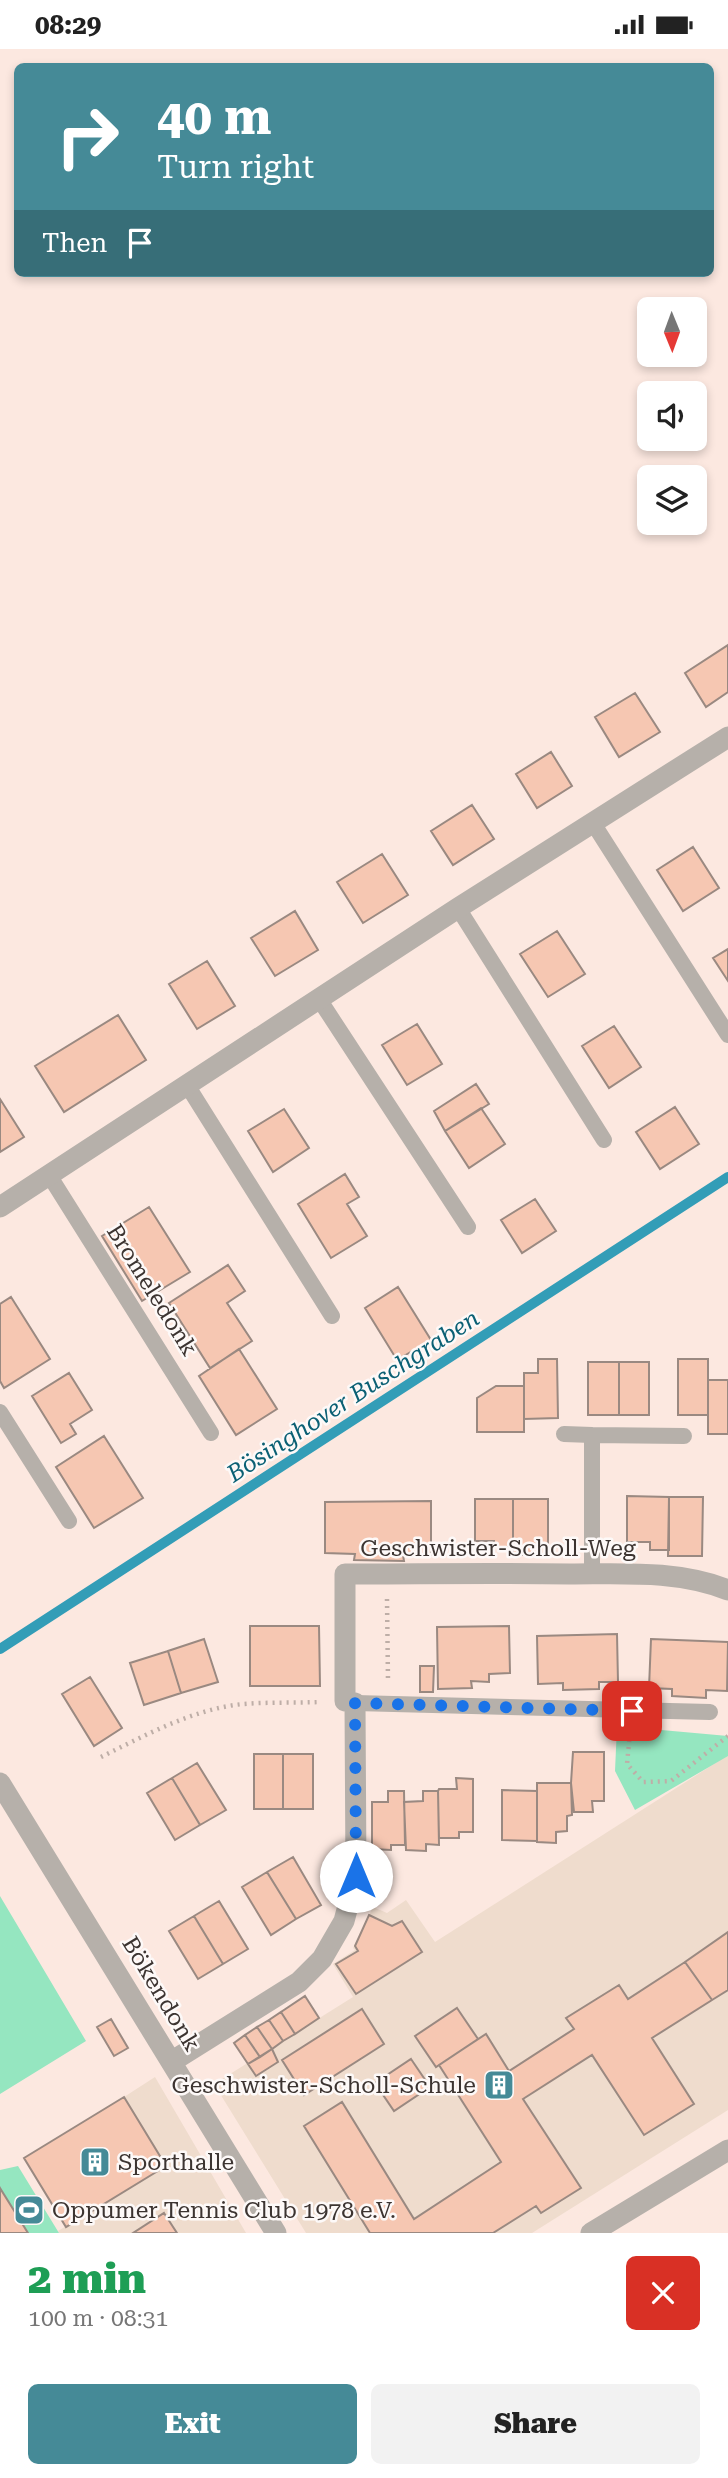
<!DOCTYPE html>
<html lang="en">
<head>
<meta charset="utf-8">
<style>
  :root { --surface:#fff; --page:#f2f2f2; --text:#222; --muted:#767676; --accent:#458a97 }
  body { margin:0; font-family:"Roboto Serif",serif; background:var(--page); color:var(--text); height:100vh; display:flex; flex-direction:column; font-size:26px; white-space:nowrap }
  * { box-sizing:border-box; margin:0 }
  p { font-size:23px; color:var(--muted) }
  .icon { flex:none; width:38px; height:38px; fill:none; stroke:currentColor; stroke-width:2; stroke-linecap:round; stroke-linejoin:round }
  .map { position:relative; height:2184px; overflow:hidden }
  .drawer { display:flex; flex-direction:column; background:var(--surface); flex:1 }
  .drawer>* { flex:none }
  .top-card { position:absolute; left:14px; top:14px; width:700px; height:214px; border-radius:10px; box-shadow:0 4px 10px #0003; background:#458a97; color:#fff; overflow:hidden }
  .needle { width:46px; rotate:179deg }
  .fabs { position:absolute; left:637px; top:248px; display:grid; gap:14px }
  .fabs a { display:grid; place-items:center; width:70px; height:70px; border-radius:10px; background:var(--surface); box-shadow:0 4px 10px #0003; font-size:35px }
  .pin { position:absolute; display:grid; place-items:center; width:60px; height:60px; color:#fff; margin:-30px; border-radius:14px; box-shadow:0 4px 10px #0006 }
  .me { position:absolute; width:77px; margin:-38px; rotate:0deg; stroke-linejoin:round; filter:drop-shadow(0 0 5px #0008) }
  .turn { display:flex; align-items:center; gap:24px; height:147px; padding:0 28px; font-size:32px }
  .turn .icon { width:91px; height:91px; stroke-width:2.5 }
  .turn b { display:block; font-size:49px; line-height:60px }
  .then { display:flex; align-items:center; height:66px; padding:0 28px; background:#0003; gap:14px; font-size:26px }
  .round { display:grid; place-items:center; flex:none; width:74px; height:74px; border-radius:10px; background:var(--page) }
  .head { display:flex; align-items:center; justify-content:space-between; height:119px; padding:0 28px }
  h1 { font-size:42px; font-weight:800; line-height:52px; color:#1e9e55 }
  .button { display:flex; gap:14px; margin-top:auto; padding:14px 28px }
  .button a { flex:1; height:80px; border-radius:10px; background:var(--accent); color:#fff; font-size:28px; font-weight:800; line-height:80px; text-align:center }
  .button a+a { background:var(--page); color:var(--text) }
  .status { display:flex; justify-content:space-between; align-items:center; height:49px; padding:0 35px; background:var(--surface); direction:ltr }
  .status svg { height:19px; fill:currentColor }
  .map>svg:first-child { display:block }
  .education { fill:#efdccd }
  .green { fill:#95e6c0 }
  .lines { fill:none; stroke-linecap:round; stroke-linejoin:round }
  .stream { stroke:#339db7; stroke-width:10 }
  .building { fill:#f6c7b2; stroke:#9a8981; stroke-width:2 }
  .path { stroke:#beaea7; stroke-width:4.5; stroke-dasharray:2 5; stroke-linecap:butt }
  .lane { stroke:#b6b0aa; stroke-width:16 }
  .street { stroke:#b6b0aa; stroke-width:21 }
  .route { stroke:#1a73e8; stroke-width:12; stroke-dasharray:0 21.6 }
  .labels { text-anchor:middle; dominant-baseline:central; stroke-width:5; stroke-linejoin:round; paint-order:stroke }
  .street-label { font-size:23px; fill:#3c3431; stroke:#fdf9f8 }
  .poi-label { font-size:23px; fill:#3c3431; stroke:#fdf9f8; text-anchor:start }
  .water-label { font-size:24px; font-style:italic; fill:#0b6074; stroke:#fdf9f8 }
</style>
</head>
<body>
<div class="status"><b>08:29</b><svg viewBox="0 0 49 12"><path d="M0 12V9h3v3zM5 12V6h3v6zM10 12V3h3v9zM15 12V0h3v12zM26 1h20v11H26zM47 4h2v5h-2z"/></svg></div>
<div class="map">
<svg width="728" height="2184" viewBox="0 0 728 2184">
  <rect width="100%" height="100%" fill="#fce8e0"/>
  <!-- education -->
  <path class="education" d="M 728,1706 L 728,2061 L 532,2184 L 306,2184 L 214,2035 L 353,1948 L 333,1915 L 355,1901 L 353,1899 L 373,1858 L 387,1864 L 406,1851 L 435,1893 Z
    M 155,2028 L 246,2184 L 59,2184 L 58,2182 L 166,2117 L 124,2048 Z"/>
  <!-- green -->
  <path class="green" d="M 617,1677 L 728,1687 L 728,1707 L 635,1761 L 615,1722 Z
    M 0,1847 L 86,1992 L 0,2045 Z
    M 18,2117 L 59,2184 L 28,2184 L 0,2139 L 0,2121 Z"/>
  <g class="lines">
    <!-- stream -->
    <path class="stream" d="M 0,1600 L 728,1128"/>
  </g>
  <!-- building -->
  <path class="building" d="M 728,596 L 728,643 L 706,658 L 685,624 Z
    M 635,644 L 660,683 L 619,708 L 595,668 Z
    M 551,703 L 572,737 L 537,759 L 516,725 Z
    M 472,756 L 494,790 L 453,816 L 431,782 Z
    M 693,798 L 719,839 L 683,862 L 657,821 Z
    M 382,805 L 408,846 L 363,874 L 337,833 Z
    M 295,862 L 318,901 L 275,927 L 251,889 Z
    M 557,882 L 585,925 L 548,948 L 520,905 Z
    M 728,900 L 728,932 L 713,909 Z
    M 207,912 L 235,957 L 197,980 L 169,935 Z
    M 118,966 L 146,1011 L 64,1063 L 35,1017 Z
    M 417,975 L 442,1015 L 407,1036 L 382,996 Z
    M 614,977 L 641,1018 L 609,1039 L 582,997 Z
    M 476,1035 L 489,1055 L 445,1082 L 434,1062 Z
    M 0,1050 L 24,1088 L 0,1103 Z
    M 675,1058 L 699,1095 L 660,1120 L 636,1083 Z
    M 481,1059 L 505,1095 L 469,1119 L 445,1082 Z
    M 284,1060 L 309,1099 L 273,1123 L 248,1082 Z
    M 345,1125 L 359,1148 L 347,1155 L 367,1187 L 331,1209 L 298,1155 Z
    M 535,1150 L 556,1182 L 522,1204 L 501,1171 Z
    M 149,1158 L 190,1223 L 142,1252 L 102,1187 Z
    M 228,1216 L 245,1242 L 227,1254 L 252,1292 L 210,1319 L 169,1254 Z
    M 398,1238 L 431,1291 L 397,1311 L 365,1259 Z
    M 11,1248 L 50,1310 L 4,1339 L 0,1332 L 0,1255 Z
    M 239,1300 L 277,1360 L 236,1386 L 199,1327 Z
    M 538,1310 L 557,1310 L 558,1369 L 524,1370 L 524,1324 L 538,1324 Z
    M 678,1310 L 708,1310 L 708,1366 L 678,1366 Z
    M 588,1313 L 619,1313 L 619,1366 L 588,1366 Z
    M 619,1313 L 649,1313 L 649,1366 L 619,1366 Z
    M 69,1324 L 92,1361 L 70,1375 L 76,1385 L 61,1394 L 32,1347 Z
    M 708,1331 L 728,1331 L 728,1385 L 708,1385 Z
    M 496,1337 L 524,1337 L 524,1383 L 477,1383 L 477,1349 Z
    M 104,1387 L 143,1449 L 94,1479 L 56,1418 Z
    M 627,1447 L 669,1448 L 669,1501 L 650,1501 L 650,1493 L 627,1493 Z
    M 669,1448 L 703,1448 L 702,1507 L 668,1507 Z
    M 475,1450 L 513,1450 L 513,1498 L 494,1498 L 494,1492 L 475,1492 Z
    M 513,1450 L 548,1450 L 548,1506 L 513,1506 Z
    M 431,1452 L 431,1506 L 403,1506 L 404,1512 L 354,1511 L 355,1505 L 325,1504 L 325,1453 Z
    M 250,1577 L 319,1577 L 320,1637 L 250,1637 Z
    M 509,1577 L 510,1624 L 489,1625 L 489,1633 L 471,1632 L 472,1639 L 438,1640 L 437,1578 Z
    M 617,1585 L 618,1633 L 599,1633 L 599,1640 L 563,1641 L 563,1634 L 538,1635 L 537,1587 Z
    M 204,1590 L 218,1633 L 181,1644 L 168,1602 Z
    M 651,1590 L 728,1593 L 727,1642 L 706,1641 L 706,1649 L 672,1647 L 672,1640 L 649,1639 Z
    M 168,1602 L 181,1644 L 144,1656 L 130,1614 Z
    M 420,1617 L 434,1617 L 433,1643 L 420,1643 Z
    M 90,1628 L 122,1679 L 94,1697 L 62,1645 Z
    M 573,1703 L 604,1703 L 604,1752 L 592,1752 L 593,1763 L 574,1763 L 571,1734 Z
    M 254,1705 L 283,1705 L 283,1760 L 254,1760 Z
    M 283,1705 L 313,1705 L 313,1760 L 283,1760 Z
    M 197,1714 L 226,1761 L 200,1776 L 172,1729 Z
    M 172,1729 L 200,1776 L 175,1791 L 147,1744 Z
    M 456,1729 L 473,1730 L 473,1783 L 459,1783 L 459,1789 L 439,1789 L 438,1742 L 439,1740 L 457,1740 Z
    M 537,1734 L 571,1734 L 572,1766 L 567,1767 L 567,1782 L 556,1783 L 556,1794 L 537,1793 Z
    M 502,1741 L 537,1742 L 537,1792 L 502,1791 Z
    M 388,1742 L 404,1742 L 405,1796 L 391,1796 L 391,1801 L 372,1800 L 372,1753 L 388,1753 Z
    M 423,1742 L 438,1742 L 439,1796 L 426,1795 L 426,1802 L 406,1801 L 404,1753 L 423,1752 Z
    M 293,1808 L 321,1856 L 296,1870 L 267,1823 Z
    M 267,1823 L 296,1870 L 271,1886 L 242,1838 Z
    M 219,1852 L 248,1900 L 223,1915 L 194,1867 Z
    M 369,1866 L 392,1877 L 402,1872 L 422,1903 L 356,1945 L 336,1915 L 358,1902 L 355,1897 Z
    M 194,1867 L 223,1915 L 198,1930 L 169,1882 Z
    M 728,1883 L 728,1941 L 712,1951 L 685,1913 Z
    M 685,1913 L 712,1951 L 652,1989 L 694,2055 L 644,2086 L 592,2006 L 523,2050 L 581,2139 L 541,2164 L 536,2157 L 493,2184 L 370,2184 L 304,2077 L 342,2053 L 414,2170 L 501,2113 L 439,2016 L 486,1985 L 509,2022 L 574,1980 L 566,1969 L 619,1936 L 628,1950 Z
    M 305,1947 L 319,1969 L 295,1985 L 281,1963 Z
    M 457,1959 L 478,1990 L 436,2018 L 415,1987 Z
    M 362,1960 L 384,1995 L 304,2046 L 282,2011 Z
    M 281,1963 L 295,1985 L 283,1992 L 269,1971 Z
    M 111,1970 L 128,1999 L 114,2007 L 97,1978 Z
    M 269,1971 L 283,1992 L 272,2000 L 257,1978 Z
    M 257,1978 L 272,2000 L 260,2008 L 245,1986 Z
    M 245,1986 L 260,2008 L 248,2015 L 234,1994 Z
    M 272,2000 L 278,2013 L 256,2027 L 248,2015 Z
    M 411,2010 L 430,2038 L 394,2062 L 375,2034 Z
    M 124,2048 L 166,2117 L 66,2178 L 24,2109 Z
    M 0,2139 L 28,2184 L 0,2184 Z
    M 164,2164 L 177,2184 L 133,2184 Z"/>
  <g class="lines">
    <!-- path -->
    <path class="path" d="M 387,1550 L 388,1632
      M 630,1684 L 627,1715 L 643,1733 L 671,1732 L 728,1687
      M 101,1708 C 146,1686 193,1660 243,1655 C 269,1653 295,1654 320,1653"/>
    <!-- lane -->
    <path class="lane" d="M 593,774 L 728,986
      M 458,859 L 604,1091
      M 319,950 L 468,1178
      M 187,1036 L 332,1267
      M 49,1126 L 211,1384
      M 0,1363 L 69,1472
      M 564,1385 L 592,1386
      M 592,1525 L 592,1386 L 684,1387
      M 355,1654 L 710,1663"/>
    <!-- street -->
    <path class="street" d="M 0,1158 L 458,859 L 728,688
      M 0,1734 L 276,2184
      M 171,2013 L 299,1933 L 322,1910 L 344,1872 L 356,1827 L 355,1654 L 345,1652 L 345,1525 C 420,1525 495,1524 570,1525 C 623,1525 678,1521 728,1541
      M 591,2184 L 728,2101"/>
  </g>
  <g class="lines">
    <!-- route -->
    <path class="route" d="M 356,1827 L 355,1654 L 632,1662"/>
  </g>
  <!-- icons -->
  <defs>
    <g id="building-square" transform="scale(1.575)"><rect x="-9" y="-9" width="18" height="18" rx="4" fill="#458a97" stroke="#fdf9f8"/><path d="M-4-6H4V6H1V3H-1V6H-4ZM-2.5-4.3h1.7v1.8h-1.7ZM.8-4.3h1.7v1.8H.8ZM-2.5-1h1.7V.8h-1.7ZM.8-1h1.7V.8H.8Z" fill="#fff"/></g>
    <g id="stadium-square" transform="scale(1.575)"><rect x="-9" y="-9" width="18" height="18" rx="4" fill="#458a97" stroke="#fdf9f8"/><path d="M0-5a6.5 5 0 1 0 0 10a6.5 5 0 1 0 0-10ZM-3.5-1.8h7v3.6h-7Z" fill="#fff"/></g>
  </defs>
  <g fill-rule="evenodd">
    <use href="#building-square" x="499" y="2036"/>
    <use href="#building-square" x="95" y="2113"/>
    <use href="#stadium-square" x="29" y="2161"/>
  </g>
  <g class="labels">
    <!-- street labels -->
    <g class="street-label">
      <text transform="translate(152 1241) rotate(58)">Bromeledonk</text>
      <text x="498" y="1499">Geschwister-Scholl-Weg</text>
      <text transform="translate(161 1945) rotate(59)">Bökendonk</text>
    </g>
    <!-- poi labels -->
    <g class="poi-label">
      <text x="476" y="2036" text-anchor="end">Geschwister-Scholl-Schule</text>
      <text x="118" y="2113">Sporthalle</text>
      <text x="52" y="2161">Oppumer Tennis Club 1978 e.V.</text>
    </g>
    <!-- water labels -->
    <g class="water-label">
      <text transform="translate(353 1347) rotate(-33)">Bösinghover Buschgraben</text>
    </g>
  </g>
</svg>
<div class="fabs">
<a><svg class="needle" viewBox="-14 -14 28 28"><path d="M0-13l5 13h-10z" fill="#e53935"/><path d="M0 13l5-13h-10z" fill="#767676"/></svg></a>
<a><svg class="icon" aria-label="sound" viewBox="0 0 24 24"><path d="M4 9h4l5-4v14l-5-4H4zM17 9q2 3 0 6"/></svg></a>
<a><svg class="icon" aria-label="layers" viewBox="0 0 24 24"><path d="M12 4l9 5-9 5-9-5zM3 14l9 5 9-5"/></svg></a>
</div>
<div class="pin" style="left:632px;top:1662px;background:#d93025"><svg class="icon" aria-label="arrive" viewBox="0 0 24 24"><path d="M6 21V4h12l-3 4 3 4H6"/></svg></div>
<svg class="me" style="left:356px;top:1827px" viewBox="-20 -20 40 40"><circle r="19" fill="#fff"/><path d="M0-13L10 11 0 6-10 11z" fill="#1a73e8"/></svg>
<div class="top-card">
<div class="turn"><svg class="icon" aria-label="right" viewBox="0 0 24 24"><path d="M7 20v-9h11M14 6l5 5-5 5"/></svg><div><b>40 m</b>Turn right</div></div>
<div class="then">Then<svg class="icon" aria-label="arrive" viewBox="0 0 24 24"><path d="M6 21V4h12l-3 4 3 4H6"/></svg></div>
</div>
</div>
<section class="drawer">
<div class="head"><div><h1>2 min</h1><p>100 m · 08:31</p></div><a class="round" style="background:#d93025;color:#fff"><svg class="icon" aria-label="close" viewBox="0 0 24 24"><path d="M6 6l12 12M18 6L6 18"/></svg></a></div>
<div class="button"><a>Exit</a><a>Share</a></div>
</section>
</body>
</html>
